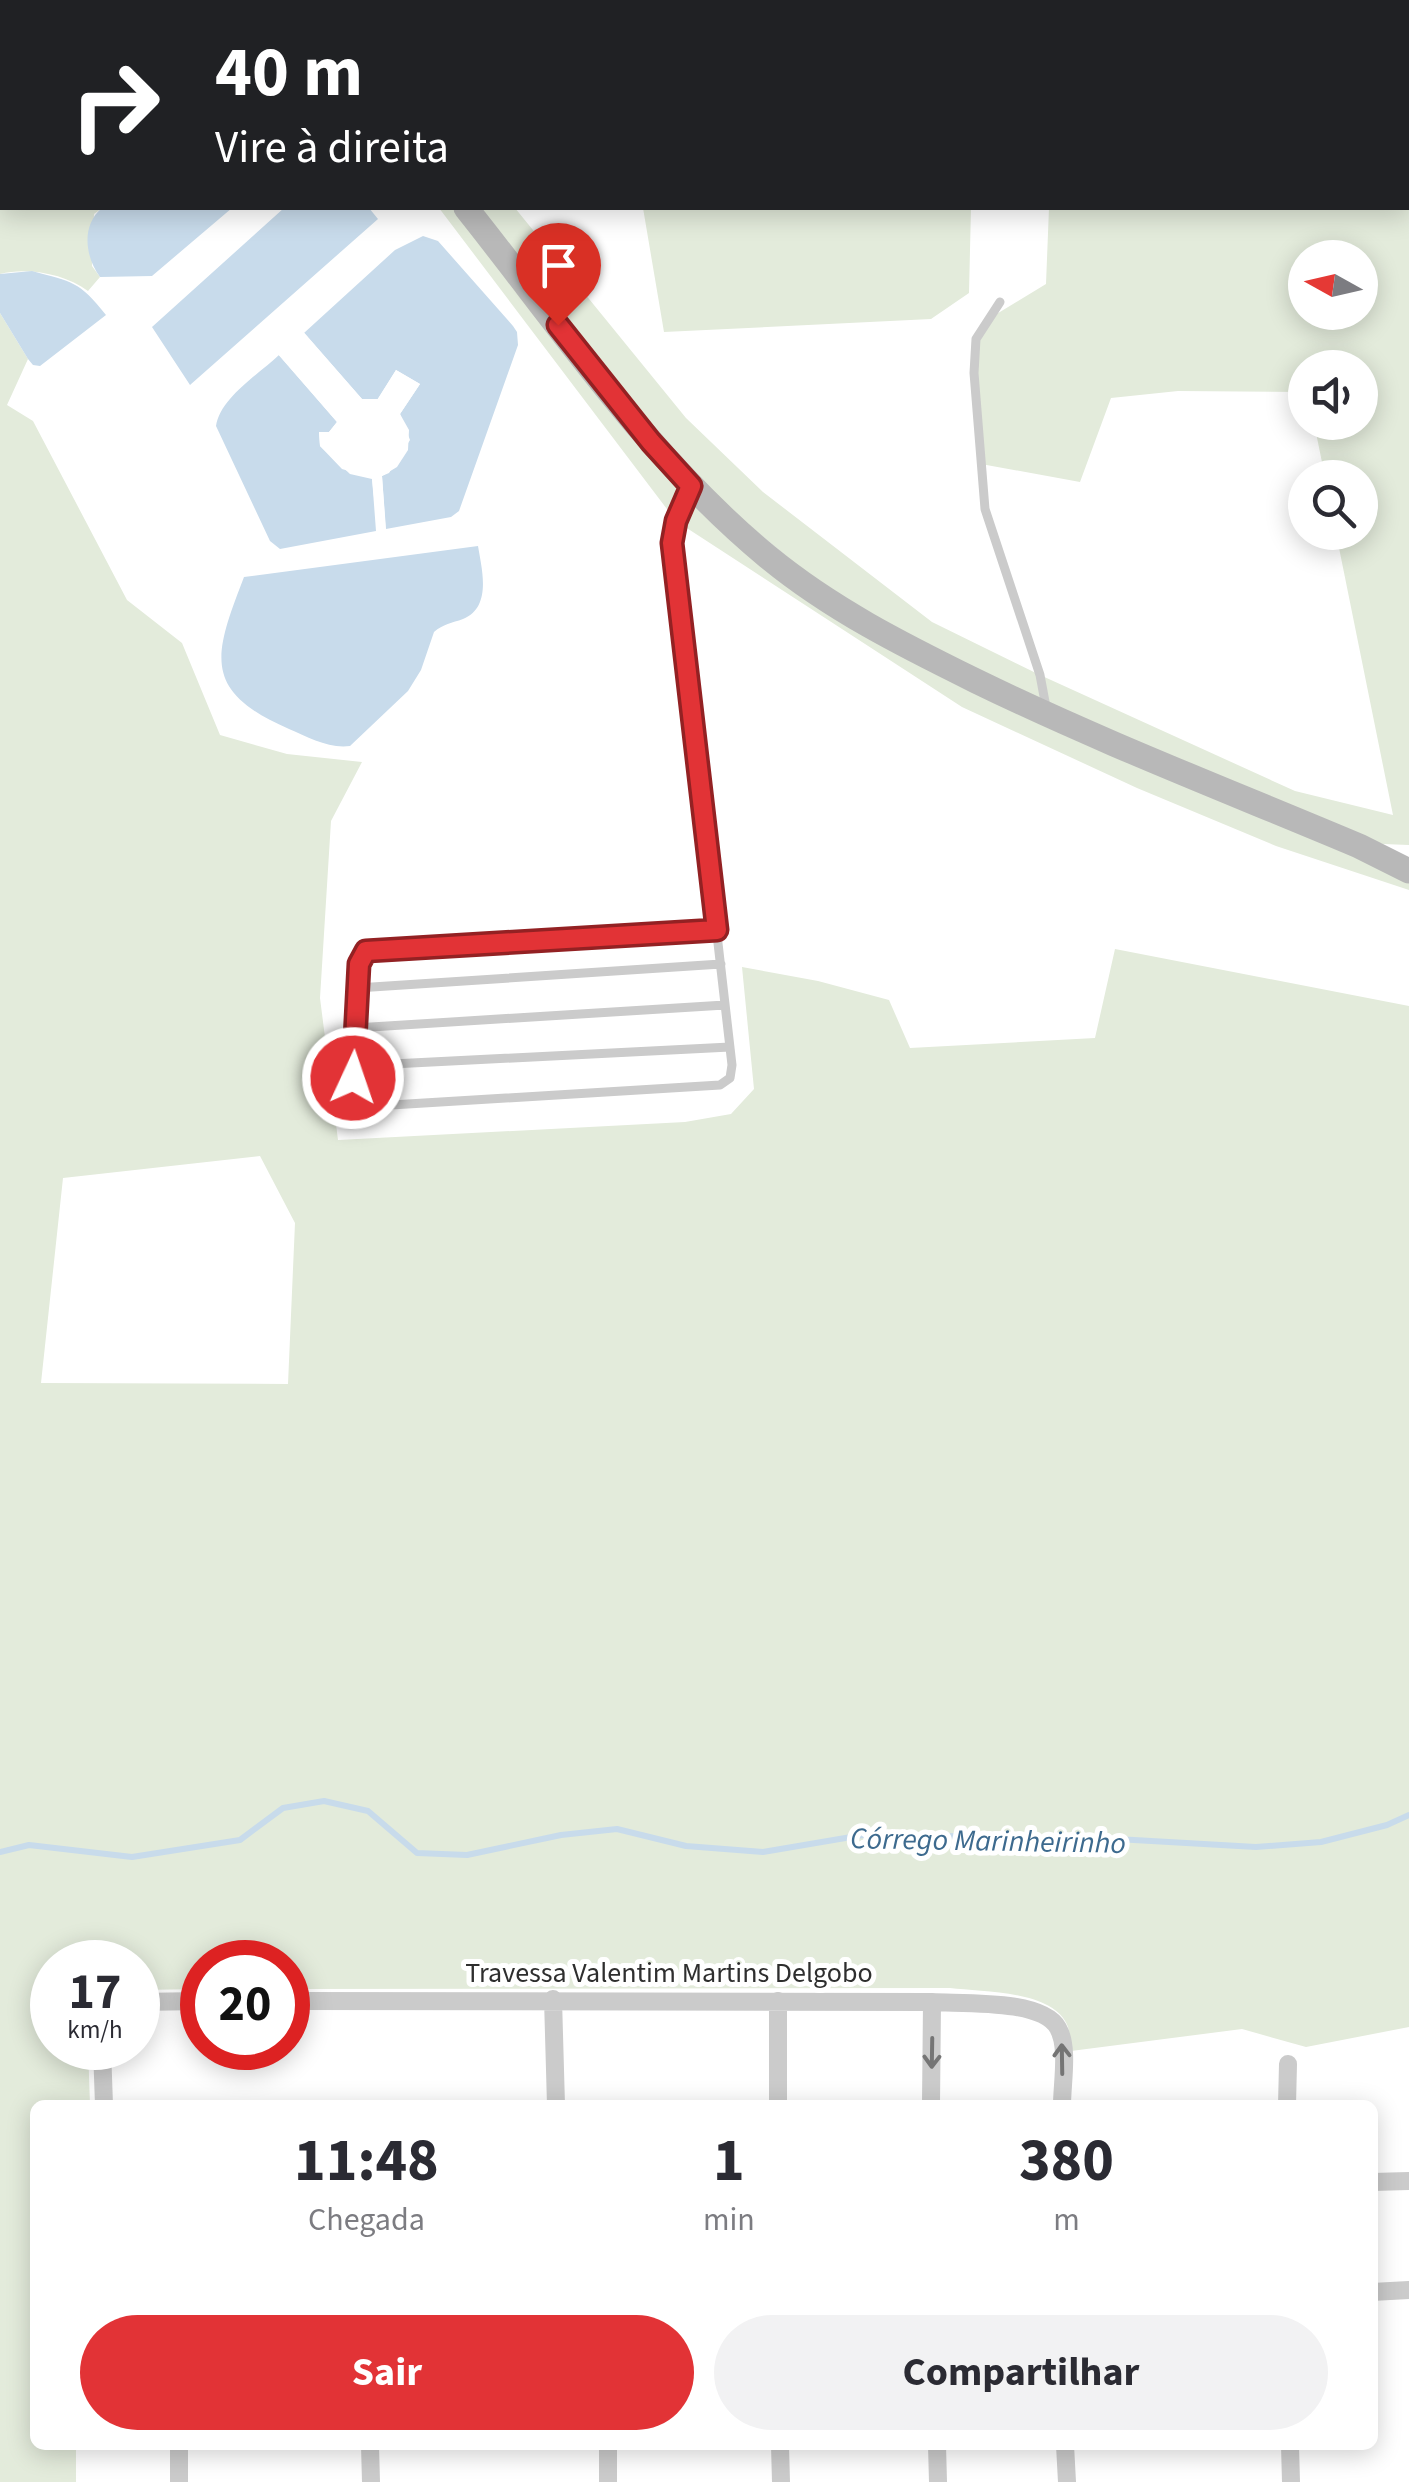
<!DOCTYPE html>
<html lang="pt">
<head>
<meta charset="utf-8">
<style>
  :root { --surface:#fff; --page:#f2f2f3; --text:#2b2b33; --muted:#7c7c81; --accent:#e23336 }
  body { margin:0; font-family:"Source Sans 3",sans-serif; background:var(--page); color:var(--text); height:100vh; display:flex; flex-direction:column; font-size:38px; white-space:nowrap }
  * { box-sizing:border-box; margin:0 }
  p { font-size:32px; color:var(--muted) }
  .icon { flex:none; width:55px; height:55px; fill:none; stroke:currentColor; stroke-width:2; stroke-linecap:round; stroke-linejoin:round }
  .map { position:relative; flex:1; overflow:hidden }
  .details { position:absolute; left:30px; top:2100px; width:1348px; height:350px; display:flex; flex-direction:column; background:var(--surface); border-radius:15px; box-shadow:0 5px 25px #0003 }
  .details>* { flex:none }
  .hud { position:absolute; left:0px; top:0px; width:1410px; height:210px; box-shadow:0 5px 25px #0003; background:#202124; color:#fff; overflow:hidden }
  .needle { width:65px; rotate:278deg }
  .tools { position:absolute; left:1288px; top:240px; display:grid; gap:20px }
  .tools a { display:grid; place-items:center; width:90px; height:90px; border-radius:50%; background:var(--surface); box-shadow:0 5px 25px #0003; font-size:50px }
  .speed { position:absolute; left:30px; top:1940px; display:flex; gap:20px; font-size:50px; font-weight:700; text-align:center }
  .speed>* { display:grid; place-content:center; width:130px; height:130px; border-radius:50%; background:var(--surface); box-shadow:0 5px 25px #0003; line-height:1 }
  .speed small { font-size:25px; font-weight:400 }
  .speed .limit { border:15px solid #d22; background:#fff; color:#111 }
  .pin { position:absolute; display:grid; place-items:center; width:85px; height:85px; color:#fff; margin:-102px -42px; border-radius:50% 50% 50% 0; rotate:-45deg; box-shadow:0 0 10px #0007 }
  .pin .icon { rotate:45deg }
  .me { position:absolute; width:110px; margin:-55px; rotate:3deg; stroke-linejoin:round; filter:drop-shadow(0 0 8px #0008) }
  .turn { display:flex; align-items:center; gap:35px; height:210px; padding:0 50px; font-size:45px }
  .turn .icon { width:130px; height:130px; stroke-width:2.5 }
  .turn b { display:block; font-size:70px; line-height:85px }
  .eta { display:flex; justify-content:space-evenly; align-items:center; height:170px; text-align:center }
  .eta b { font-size:60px; font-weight:700; line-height:70px }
  .primary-button { display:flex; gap:20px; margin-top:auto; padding:20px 50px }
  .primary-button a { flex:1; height:115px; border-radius:60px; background:var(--accent); color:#fff; font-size:40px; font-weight:700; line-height:115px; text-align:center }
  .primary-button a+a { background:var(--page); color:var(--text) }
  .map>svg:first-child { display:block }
  .green { fill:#e3ebdb; fill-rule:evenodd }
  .water { fill:#c8dbeb }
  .pier { fill:#fff }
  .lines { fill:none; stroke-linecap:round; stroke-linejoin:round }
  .stream { stroke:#c8dbeb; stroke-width:6 }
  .lane { stroke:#cbcbcb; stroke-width:9 }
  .street { stroke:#cbcbcb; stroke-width:18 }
  .secondary { stroke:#b8b8b8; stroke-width:25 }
  .oneway { stroke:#757575 }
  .route-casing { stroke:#932123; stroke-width:25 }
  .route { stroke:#e23336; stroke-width:18 }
  .labels { text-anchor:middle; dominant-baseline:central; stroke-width:10; stroke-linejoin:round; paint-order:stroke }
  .street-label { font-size:28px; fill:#2e2e2e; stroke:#fff }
  .water-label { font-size:30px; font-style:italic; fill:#3d6a8e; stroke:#fff }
</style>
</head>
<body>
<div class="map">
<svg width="1409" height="2482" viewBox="0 0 1409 2482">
  <rect width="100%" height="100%" fill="#fff"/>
  <!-- green -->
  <path class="green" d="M 0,0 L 284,2 L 2,2 L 2,208 L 102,208 L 94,214 L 92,266 L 100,277 L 88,291 C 65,274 28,267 0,274 Z
    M 608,0 L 1409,0 L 1409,845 L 1383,844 L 1357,837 L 1046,707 L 885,628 L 821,585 L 694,479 L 474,208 L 515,208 L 686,418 L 763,492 L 932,622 L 1040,675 L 1295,791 L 1393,815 L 1336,533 L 1360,532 L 1360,478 L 1325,477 L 1314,423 L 1360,422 L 1360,368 L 1305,368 L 1305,392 L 1178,391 L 1111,398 L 1080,482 L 981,464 L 976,339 L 990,318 L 1046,284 L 1049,208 L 1408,208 L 1408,2 ZM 1305,258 L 1360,258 L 1360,312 L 1305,312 Z
    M 439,208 L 456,208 L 646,447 L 812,598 L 1409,877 L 1409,890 L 1276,846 L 1137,788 L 962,707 L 676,521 Z
    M 643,208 L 971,208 L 969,293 L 931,319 L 664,332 Z
    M 0,313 L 28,359 L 7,405 L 33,421 L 127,600 L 182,643 L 220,735 L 287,754 L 362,762 L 331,821 L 320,998 L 338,1140 L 685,1122 L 731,1114 L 754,1089 L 742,967 L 818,981 L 889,1000 L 910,1048 L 1095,1038 L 1115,949 L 1409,1006 L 1409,2027 L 1306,2047 L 1242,2029 L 1071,2051 C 1070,2044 1070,2034 1068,2027 C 1055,1990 982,1992 950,1988 L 288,1989 L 288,1962 L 202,1962 L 202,1989 L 138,1990 L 138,1962 L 52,1962 L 52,2048 L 88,2048 L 90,2105 L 35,2105 L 35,2445 L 76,2445 L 76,2482 L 0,2482 ZM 260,1156 L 295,1223 L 288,1384 L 41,1383 L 63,1178 Z"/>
  <!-- water -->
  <path class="water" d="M 102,208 L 232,208 L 152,276 L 100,277 C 85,257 81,225 102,208 Z
    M 284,208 L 369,208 L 378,219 L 190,385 L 152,327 Z
    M 423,236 L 438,241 L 513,326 L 517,332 L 518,345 L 459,511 L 451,517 L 386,529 L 382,476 L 389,473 L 410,440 L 400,414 L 420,384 L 396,370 L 377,400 L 362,399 L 304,333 L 395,250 Z
    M 32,271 C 73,282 79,281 106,315 L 40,366 L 33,365 L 28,359 L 0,313 L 0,274 Z
    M 279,355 L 337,422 L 329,432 L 319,432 L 320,446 L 342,469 L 372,478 L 376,531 L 280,549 L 270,541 L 216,426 C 220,398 259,374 279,355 Z
    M 478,546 C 482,570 492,607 463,619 C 452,623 443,624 434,632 L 421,670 L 408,691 L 350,746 C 329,749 308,737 289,729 C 201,691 214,655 244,577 Z"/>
  <!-- pier -->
  <path class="pier" d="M 301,329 L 362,399 L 378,399 L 396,370 L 420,384 L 400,414 L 409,430 L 408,450 L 397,467 L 382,476 L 386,534 L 381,530 L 377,475 L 393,464 L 403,448 L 404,431 L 395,413 L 413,386 L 397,377 L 380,404 L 360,404 L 300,336 Z
    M 279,350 L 342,420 L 332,435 L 324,437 L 325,444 L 352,470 L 376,476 L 381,530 L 378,535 L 372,479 L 350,474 L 320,446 L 319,432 L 329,432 L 337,422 L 276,352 Z"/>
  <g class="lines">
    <!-- stream -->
    <path class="stream" d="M 0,181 L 2,181
      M 0,1852 L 29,1845 L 132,1857 L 240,1840 L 283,1808 L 324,1801 L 368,1811 L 417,1853 L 467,1855 L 561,1835 L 617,1829 L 686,1846 L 763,1852 L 863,1835 L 1099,1838 L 1256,1847 L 1321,1842 L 1387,1825 L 1409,1815"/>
    <!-- lane -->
    <path class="lane" d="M 1000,302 L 976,339 L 974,373 L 985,509 L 1040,675 L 1046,707
      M 690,488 L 676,521 L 672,543 L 732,1065 L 730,1078 L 720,1085 L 375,1106 L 361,1096 L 353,1078 L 359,964 L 365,951 L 717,930
      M 357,988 L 721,964
      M 355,1028 L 725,1005
      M 353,1066 L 730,1047"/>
    <!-- street -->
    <path class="street" d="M 553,1999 L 556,2105
      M 288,2001 L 932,2002 C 963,2004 1042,1999 1058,2028 C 1069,2047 1062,2083 1062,2105
      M 778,2001 L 778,2105
      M 138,2002 L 202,2001
      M 102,2048 L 104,2105
      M 931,2105 L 932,2002
      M 1287,2105 L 1288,2064
      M 1372,2182 L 1409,2181
      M 1372,2292 L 1409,2290
      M 179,2445 L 179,2482
      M 370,2445 L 371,2482
      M 608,2445 L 608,2482
      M 780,2445 L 781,2482
      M 937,2445 L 938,2482
      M 1065,2445 L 1067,2482
      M 1290,2445 L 1291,2482"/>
    <!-- secondary -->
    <path class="secondary" d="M 291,0 L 294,2
      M 466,208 C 561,327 649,459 768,557 C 831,609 903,645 976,681 C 1101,742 1231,792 1359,846 L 1409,871"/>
  </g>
  <!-- one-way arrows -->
  <defs><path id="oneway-shaft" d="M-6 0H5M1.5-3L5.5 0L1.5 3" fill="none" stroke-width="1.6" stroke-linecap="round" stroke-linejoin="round" transform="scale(2.5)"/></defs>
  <g class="oneway">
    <use href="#oneway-shaft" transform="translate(932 2053) rotate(91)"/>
    <use href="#oneway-shaft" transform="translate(1062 2059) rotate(-91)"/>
  </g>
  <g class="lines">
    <!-- route casing -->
    <g class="route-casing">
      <path id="route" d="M 353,1078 L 359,964 L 366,951 L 717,930 L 672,543 L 676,521 L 691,486 L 651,442 L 558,325"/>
    </g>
    <!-- route -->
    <use href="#route" class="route"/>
  </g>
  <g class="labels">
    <!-- street labels -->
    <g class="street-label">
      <text x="669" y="1973">Travessa Valentim Martins Delgobo</text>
    </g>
    <!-- water labels -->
    <g class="water-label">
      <text transform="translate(988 1841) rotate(1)">Córrego Marinheirinho</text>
    </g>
  </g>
</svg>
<div class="tools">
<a><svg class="needle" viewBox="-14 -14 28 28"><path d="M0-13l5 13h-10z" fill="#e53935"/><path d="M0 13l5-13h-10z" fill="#7c7c81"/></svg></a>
<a><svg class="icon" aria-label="sound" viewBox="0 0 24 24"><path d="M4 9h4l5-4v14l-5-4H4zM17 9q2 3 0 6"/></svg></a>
<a><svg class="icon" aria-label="search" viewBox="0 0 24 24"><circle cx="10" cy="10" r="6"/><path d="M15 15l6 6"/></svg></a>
</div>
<div class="speed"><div>17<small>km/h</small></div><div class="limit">20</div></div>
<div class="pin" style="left:558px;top:325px;background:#d93025"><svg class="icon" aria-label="arrive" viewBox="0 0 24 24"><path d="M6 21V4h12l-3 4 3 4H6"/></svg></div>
<svg class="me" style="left:353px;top:1078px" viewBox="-20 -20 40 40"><circle r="17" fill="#e23336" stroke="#fff" stroke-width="3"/><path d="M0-11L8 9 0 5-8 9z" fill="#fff"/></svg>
<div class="hud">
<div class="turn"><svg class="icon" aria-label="right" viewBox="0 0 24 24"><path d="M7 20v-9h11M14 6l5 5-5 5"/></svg><div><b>40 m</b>Vire à direita</div></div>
</div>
<section class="details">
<div class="eta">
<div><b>11:48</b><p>Chegada</p></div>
<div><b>1</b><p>min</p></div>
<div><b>380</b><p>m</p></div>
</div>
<div class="primary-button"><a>Sair</a><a>Compartilhar</a></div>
</section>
</div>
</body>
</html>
